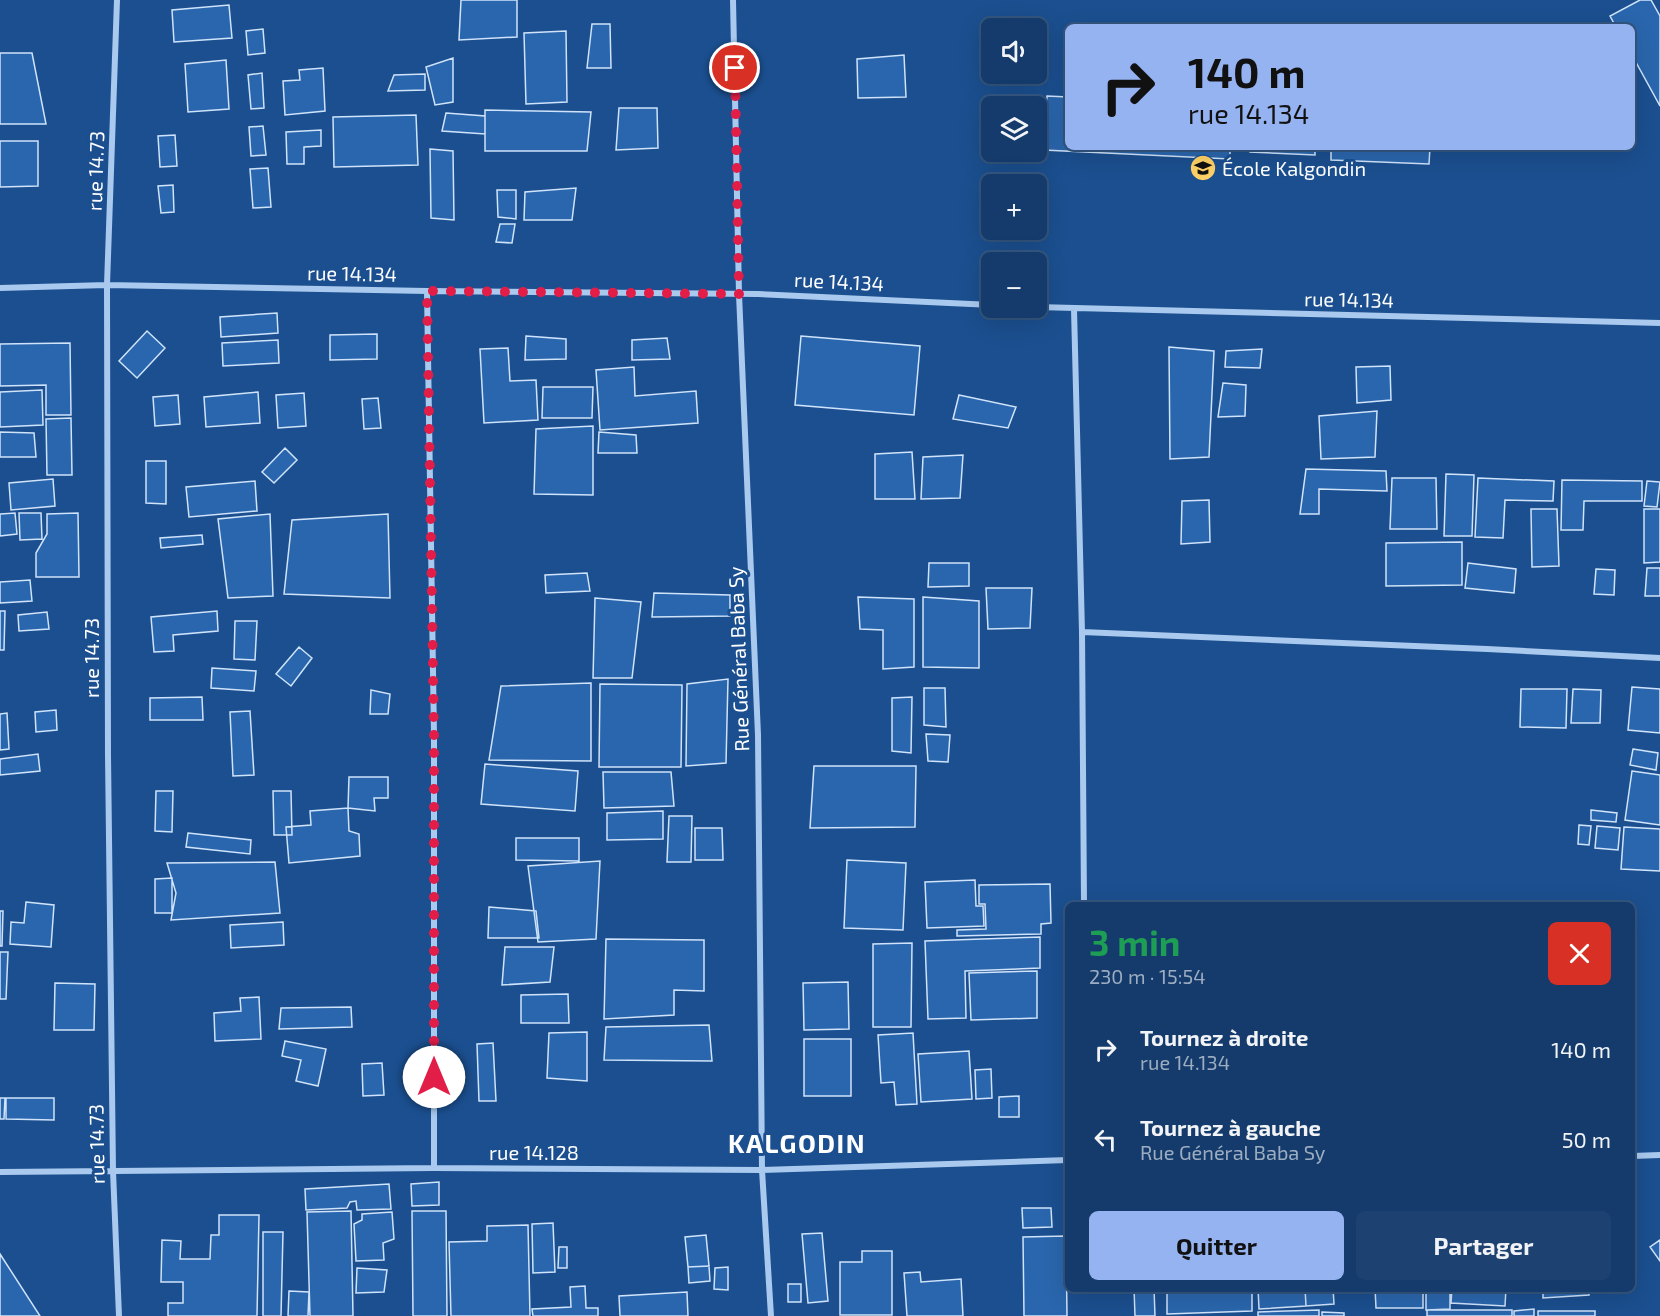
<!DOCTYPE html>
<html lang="fr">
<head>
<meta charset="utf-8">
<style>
  :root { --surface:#143b6b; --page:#1d4271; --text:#f1f3f6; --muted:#9dadc1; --line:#33557e; --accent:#95b2f1 }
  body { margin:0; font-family:"Exo 2",sans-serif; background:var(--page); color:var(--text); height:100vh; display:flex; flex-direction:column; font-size:22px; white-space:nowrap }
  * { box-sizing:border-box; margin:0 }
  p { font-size:20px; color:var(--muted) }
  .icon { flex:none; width:33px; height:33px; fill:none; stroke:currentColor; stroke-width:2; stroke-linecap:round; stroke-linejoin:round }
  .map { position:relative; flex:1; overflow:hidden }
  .details { position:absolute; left:1065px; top:902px; width:570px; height:390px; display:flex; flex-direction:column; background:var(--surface); border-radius:9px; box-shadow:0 6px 24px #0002,0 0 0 2px var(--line) }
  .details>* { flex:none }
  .guide { position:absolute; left:1065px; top:24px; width:570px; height:126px; border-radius:9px; box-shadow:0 6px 24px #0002,0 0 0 2px var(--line); background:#95b2f1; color:#111; overflow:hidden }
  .controls { position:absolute; left:981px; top:18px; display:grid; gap:12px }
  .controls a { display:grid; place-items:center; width:66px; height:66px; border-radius:9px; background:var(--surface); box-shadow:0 6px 24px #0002,0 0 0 2px var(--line); font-size:30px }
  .pin { position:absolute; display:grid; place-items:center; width:51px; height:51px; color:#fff; margin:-26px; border:3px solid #fff; border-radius:50%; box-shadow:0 2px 6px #0007 }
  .me { position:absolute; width:66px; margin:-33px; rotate:0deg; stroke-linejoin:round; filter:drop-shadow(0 0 4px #0008) }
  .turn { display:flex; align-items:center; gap:21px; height:126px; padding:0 24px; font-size:27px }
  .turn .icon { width:78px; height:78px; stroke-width:2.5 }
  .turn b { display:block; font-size:42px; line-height:51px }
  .round { display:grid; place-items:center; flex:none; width:63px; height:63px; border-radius:9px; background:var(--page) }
  .summary { display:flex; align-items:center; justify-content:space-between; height:102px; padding:0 24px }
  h1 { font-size:36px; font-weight:700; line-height:45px; color:#1e9e55 }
  .action { display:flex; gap:12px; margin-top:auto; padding:12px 24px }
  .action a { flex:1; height:69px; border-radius:9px; background:var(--accent); color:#111; font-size:24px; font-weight:700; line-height:69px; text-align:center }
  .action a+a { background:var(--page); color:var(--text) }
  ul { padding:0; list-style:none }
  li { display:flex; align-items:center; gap:18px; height:90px; padding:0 24px }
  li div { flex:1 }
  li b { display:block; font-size:22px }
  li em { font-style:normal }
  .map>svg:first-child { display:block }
  .building { fill:#2a66ad; stroke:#cfe3fa; stroke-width:1.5 }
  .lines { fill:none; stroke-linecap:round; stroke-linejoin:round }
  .street { stroke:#a9c9ee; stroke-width:6 }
  .route { stroke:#e11d48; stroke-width:10; stroke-dasharray:0 18 }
  .labels { text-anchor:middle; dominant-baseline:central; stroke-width:6; stroke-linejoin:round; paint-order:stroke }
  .poi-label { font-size:20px; fill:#fff; stroke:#1b4f8f; text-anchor:start }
  .street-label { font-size:20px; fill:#fff; stroke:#1b4f8f }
  .district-label { font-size:26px; font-weight:bold; letter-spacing:1.5px; fill:#fff; stroke:#1b4f8f }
</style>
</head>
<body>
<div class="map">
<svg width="1660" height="1316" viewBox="0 0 1660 1316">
  <rect width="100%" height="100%" fill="#1b4f8f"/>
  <!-- building -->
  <path class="building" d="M 461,0 L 517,0 L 517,37 L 459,40 Z
    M 1640,0 L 1651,0 L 1660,16 L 1660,106 L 1632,55 L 1632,27 L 1616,27 L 1610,16 Z
    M 229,5 L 232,38 L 174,42 L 172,10 Z
    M 592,24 L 610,24 L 611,68 L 587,68 Z
    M 263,29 L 265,53 L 248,55 L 246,31 Z
    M 566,31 L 567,102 L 526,104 L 524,33 Z
    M 0,53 L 32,53 L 46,124 L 0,124 Z
    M 904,55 L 906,97 L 858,98 L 857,59 Z
    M 453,58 L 453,102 L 435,105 L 426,67 Z
    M 226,60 L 229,109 L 188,112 L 185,64 Z
    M 323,68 L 325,111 L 285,115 L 283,81 L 300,80 L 299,70 Z
    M 262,73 L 264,108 L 251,109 L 248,75 Z
    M 425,74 L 425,90 L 388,91 L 394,75 Z
    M 1047,96 L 1068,97 L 1068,147 L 1230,147 L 1230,159 L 1044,150 Z
    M 619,108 L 657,108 L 658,148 L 616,150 Z
    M 485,110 L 591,112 L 587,151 L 485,151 Z
    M 446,113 L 485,116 L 485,134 L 442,131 Z
    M 416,115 L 418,165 L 334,167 L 333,117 Z
    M 263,126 L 266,155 L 251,156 L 249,127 Z
    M 321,130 L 321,146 L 304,147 L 304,164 L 287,164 L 286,132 Z
    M 175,135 L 177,166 L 160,167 L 158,136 Z
    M 0,141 L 38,141 L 38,186 L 0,187 Z
    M 1250,147 L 1315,147 L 1315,155 L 1250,152 Z
    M 1331,147 L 1430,147 L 1429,164 L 1331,160 Z
    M 430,149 L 453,151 L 454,220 L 431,218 Z
    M 268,168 L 271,207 L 253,208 L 250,169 Z
    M 173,185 L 174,212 L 161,213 L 158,186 Z
    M 576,188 L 572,220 L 524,220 L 525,192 Z
    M 497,190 L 516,190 L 516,219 L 498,217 Z
    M 500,224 L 515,224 L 512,243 L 496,242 Z
    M 277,313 L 278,333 L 221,337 L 220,317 Z
    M 147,331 L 165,348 L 137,378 L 119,361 Z
    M 377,334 L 377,359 L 330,360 L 330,335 Z
    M 526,336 L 566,339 L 566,359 L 525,360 Z
    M 801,336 L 920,346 L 914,415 L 795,405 Z
    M 667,338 L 670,359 L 632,360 L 632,340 Z
    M 278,340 L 279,363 L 223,366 L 222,343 Z
    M 70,343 L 71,415 L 46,415 L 46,385 L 0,386 L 0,344 Z
    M 1169,347 L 1214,351 L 1209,457 L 1170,459 Z
    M 508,348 L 510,381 L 536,380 L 538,420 L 484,423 L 480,349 Z
    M 1262,349 L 1260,368 L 1225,367 L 1226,351 Z
    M 1390,366 L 1391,400 L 1357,403 L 1356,367 Z
    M 634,367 L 635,396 L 696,391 L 698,423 L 600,430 L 596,370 Z
    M 1223,383 L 1246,385 L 1245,416 L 1218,417 Z
    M 543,387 L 593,387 L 592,418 L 542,418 Z
    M 42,390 L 43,425 L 0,427 L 0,392 Z
    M 258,392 L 260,423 L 206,427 L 204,397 Z
    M 304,393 L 306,426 L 278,428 L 276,395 Z
    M 178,395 L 180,424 L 155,426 L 153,397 Z
    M 959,395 L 1016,407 L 1008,428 L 953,419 Z
    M 378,398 L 381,428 L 364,429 L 362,399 Z
    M 1377,411 L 1375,457 L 1321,459 L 1319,416 Z
    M 71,418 L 72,475 L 47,475 L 46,419 Z
    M 593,426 L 593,495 L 534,494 L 536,429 Z
    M 0,432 L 34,433 L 36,457 L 0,457 Z
    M 599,432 L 636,435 L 637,453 L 598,453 Z
    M 285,448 L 297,460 L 274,483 L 262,472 Z
    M 912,452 L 915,499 L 875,499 L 875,454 Z
    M 963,455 L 960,498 L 921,499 L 923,457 Z
    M 146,461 L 166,461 L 166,504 L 146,503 Z
    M 1306,469 L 1386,471 L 1387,491 L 1319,489 L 1319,514 L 1300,514 Z
    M 1446,474 L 1474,475 L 1472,536 L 1444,536 Z
    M 1392,478 L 1436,478 L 1437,529 L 1390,529 Z
    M 1478,478 L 1554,481 L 1553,501 L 1505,500 L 1503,538 L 1475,537 Z
    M 53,479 L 55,506 L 11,510 L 9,483 Z
    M 1562,480 L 1642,481 L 1642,501 L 1584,501 L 1583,530 L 1561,530 Z
    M 255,481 L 257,511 L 189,517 L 186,487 Z
    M 1647,481 L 1660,482 L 1657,507 L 1644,506 Z
    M 1209,500 L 1210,542 L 1181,544 L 1182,501 Z
    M 1531,509 L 1557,509 L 1559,566 L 1532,567 Z
    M 1644,509 L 1660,509 L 1660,562 L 1644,563 Z
    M 15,513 L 17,534 L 0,536 L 0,514 Z
    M 19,513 L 41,513 L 42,539 L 20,540 Z
    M 78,513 L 79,577 L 36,577 L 36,553 L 47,534 L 47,514 Z
    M 270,514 L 273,596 L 228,598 L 218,519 Z
    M 388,514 L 390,598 L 284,594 L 292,520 Z
    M 202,535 L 203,544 L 161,548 L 160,538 Z
    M 1462,542 L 1462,585 L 1386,586 L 1386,543 Z
    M 929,563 L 969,563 L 969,586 L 928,587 Z
    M 1468,563 L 1516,569 L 1514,593 L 1465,588 Z
    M 1647,568 L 1660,568 L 1660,596 L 1645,596 Z
    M 1596,569 L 1615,570 L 1614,595 L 1594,594 Z
    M 587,573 L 590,591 L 546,593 L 545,575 Z
    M 30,580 L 32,601 L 0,603 L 0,582 Z
    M 986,588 L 1032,588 L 1030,628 L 988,629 Z
    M 654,593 L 730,595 L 730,616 L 652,617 Z
    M 858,597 L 914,599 L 914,667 L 883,669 L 883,630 L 860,629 Z
    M 923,597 L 979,601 L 979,668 L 923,667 Z
    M 595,598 L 641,602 L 632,678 L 593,678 Z
    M 0,611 L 5,611 L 4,650 L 0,650 Z
    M 217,611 L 218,631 L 173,635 L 174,651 L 154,652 L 151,617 Z
    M 47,612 L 49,629 L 19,631 L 18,615 Z
    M 235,621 L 257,621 L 255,660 L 234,659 Z
    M 299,647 L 312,658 L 291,686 L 276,674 Z
    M 212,668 L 256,671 L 254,691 L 211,688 Z
    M 728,679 L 726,763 L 686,766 L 687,684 Z
    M 591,683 L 591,761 L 489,760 L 501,686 Z
    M 600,684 L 682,685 L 681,767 L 599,767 Z
    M 1632,687 L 1660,689 L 1660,733 L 1628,730 Z
    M 924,688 L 945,688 L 946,727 L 924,725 Z
    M 1521,689 L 1567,689 L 1566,728 L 1520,727 Z
    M 1573,689 L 1601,690 L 1600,723 L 1571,723 Z
    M 371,690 L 390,694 L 388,714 L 370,714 Z
    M 202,697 L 203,720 L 150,720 L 150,698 Z
    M 912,697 L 911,753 L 892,751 L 892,698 Z
    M 56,710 L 57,730 L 36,732 L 35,712 Z
    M 250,711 L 254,775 L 233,776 L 230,712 Z
    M 7,713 L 9,749 L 0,750 L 0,714 Z
    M 926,734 L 950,735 L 948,762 L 928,761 Z
    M 1633,749 L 1658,753 L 1656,770 L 1630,765 Z
    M 38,754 L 40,771 L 0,775 L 0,759 Z
    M 485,764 L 578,771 L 575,811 L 481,804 Z
    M 814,766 L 916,766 L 915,827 L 810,828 Z
    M 1632,771 L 1660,775 L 1660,825 L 1625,820 Z
    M 603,772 L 671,772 L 674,806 L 604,808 Z
    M 349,777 L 388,777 L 388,798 L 374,798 L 375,811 L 348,808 Z
    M 156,791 L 173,791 L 172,832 L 155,831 Z
    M 273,791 L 291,791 L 292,835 L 274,835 Z
    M 348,808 L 349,831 L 359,834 L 360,856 L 289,863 L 286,827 L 311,825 L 310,811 Z
    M 1591,810 L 1617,813 L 1616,822 L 1591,820 Z
    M 663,811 L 663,839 L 607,840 L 607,813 Z
    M 669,816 L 692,816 L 691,862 L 667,862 Z
    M 1579,825 L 1591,826 L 1589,845 L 1578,844 Z
    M 1597,826 L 1620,828 L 1618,850 L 1595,848 Z
    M 1624,827 L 1660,829 L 1660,871 L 1621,869 Z
    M 695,828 L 722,828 L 723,860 L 695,860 Z
    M 188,833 L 251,840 L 250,854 L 186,847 Z
    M 516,838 L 579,838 L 579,861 L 516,860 Z
    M 847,860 L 906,863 L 903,930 L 844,928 Z
    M 600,861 L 596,939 L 538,942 L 528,866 Z
    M 275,862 L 280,913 L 171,920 L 176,893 L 167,863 Z
    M 172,878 L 172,913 L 155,913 L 155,879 Z
    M 975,880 L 976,906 L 983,906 L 984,926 L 927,928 L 925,882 Z
    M 1050,884 L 1051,923 L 1041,924 L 1041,934 L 957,936 L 957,930 L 986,929 L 985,904 L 979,904 L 979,885 Z
    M 26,902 L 54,905 L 51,947 L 10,944 L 11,922 L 24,923 Z
    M 489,907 L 536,911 L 539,938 L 488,938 Z
    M 0,911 L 3,911 L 2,946 L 0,946 Z
    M 283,922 L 284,945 L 231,948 L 230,925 Z
    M 1040,937 L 1040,968 L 965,971 L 966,1018 L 928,1019 L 925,941 Z
    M 606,939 L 704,940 L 704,991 L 674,990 L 674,1015 L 604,1019 Z
    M 912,943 L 911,1027 L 873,1027 L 873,944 Z
    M 505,947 L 554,947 L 550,982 L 502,985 Z
    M 0,952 L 8,952 L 6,999 L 0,999 Z
    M 1037,971 L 1037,1018 L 971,1020 L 969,973 Z
    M 848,982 L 849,1029 L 804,1030 L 803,983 Z
    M 55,983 L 95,984 L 94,1030 L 54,1030 Z
    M 568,994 L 569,1023 L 521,1023 L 521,995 Z
    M 259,997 L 261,1039 L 215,1041 L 214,1013 L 241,1011 L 240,998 Z
    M 351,1007 L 352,1027 L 279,1029 L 281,1008 Z
    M 709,1025 L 712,1061 L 604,1060 L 606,1027 Z
    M 587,1032 L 587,1081 L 547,1078 L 549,1033 Z
    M 913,1033 L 917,1104 L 896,1105 L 894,1082 L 881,1083 L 878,1035 Z
    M 804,1039 L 851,1039 L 851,1096 L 804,1096 Z
    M 285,1041 L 326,1049 L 318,1086 L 296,1081 L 301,1060 L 282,1056 Z
    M 493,1043 L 496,1101 L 479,1101 L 477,1044 Z
    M 969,1051 L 972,1099 L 921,1102 L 918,1054 Z
    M 382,1063 L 384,1095 L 363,1096 L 362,1064 Z
    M 991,1069 L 992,1098 L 976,1099 L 975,1070 Z
    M 1019,1096 L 1019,1117 L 999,1117 L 999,1097 Z
    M 0,1098 L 5,1098 L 4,1119 L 0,1119 Z
    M 6,1098 L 54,1098 L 54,1120 L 6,1119 Z
    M 439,1182 L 439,1205 L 412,1206 L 411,1184 Z
    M 389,1184 L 391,1209 L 357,1210 L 356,1201 L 350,1202 L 347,1208 L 306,1210 L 305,1189 Z
    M 1022,1208 L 1051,1208 L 1052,1227 L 1023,1228 Z
    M 351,1211 L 353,1316 L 310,1316 L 307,1212 Z
    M 412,1211 L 446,1211 L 447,1316 L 413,1316 Z
    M 392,1212 L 394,1239 L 383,1243 L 384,1260 L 356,1261 L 354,1224 L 362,1220 L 362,1214 Z
    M 219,1215 L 259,1215 L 257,1316 L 168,1316 L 168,1303 L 183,1303 L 183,1282 L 161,1282 L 162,1240 L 181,1241 L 180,1259 L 210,1259 L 211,1235 L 219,1235 Z
    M 553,1223 L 555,1272 L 533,1273 L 532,1224 Z
    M 528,1225 L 530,1316 L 451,1316 L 449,1242 L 487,1241 L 487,1226 Z
    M 263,1232 L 283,1232 L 281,1316 L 263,1316 Z
    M 822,1233 L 828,1301 L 808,1303 L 802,1234 Z
    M 706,1235 L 709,1266 L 688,1267 L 685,1237 Z
    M 1066,1236 L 1067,1316 L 1024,1316 L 1023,1237 Z
    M 1660,1240 L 1660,1261 L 1650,1247 Z
    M 559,1247 L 567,1247 L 567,1268 L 558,1268 Z
    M 862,1251 L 892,1251 L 892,1315 L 840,1315 L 840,1262 L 862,1262 Z
    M 0,1254 L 40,1316 L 0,1316 Z
    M 709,1266 L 710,1281 L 689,1283 L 688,1267 Z
    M 728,1267 L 728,1290 L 714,1289 L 715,1268 Z
    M 357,1268 L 387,1270 L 384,1292 L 356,1293 Z
    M 920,1272 L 921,1282 L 961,1279 L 963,1316 L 907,1316 L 904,1273 Z
    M 788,1284 L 801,1284 L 801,1302 L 788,1302 Z
    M 585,1286 L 586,1308 L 598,1308 L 598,1316 L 533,1316 L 532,1309 L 571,1307 L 570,1287 Z
    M 1134,1288 L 1154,1288 L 1155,1316 L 1135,1316 Z
    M 1167,1288 L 1190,1288 L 1190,1293 L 1230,1291 L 1230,1288 L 1252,1288 L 1252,1311 L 1167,1314 Z
    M 1258,1288 L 1305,1288 L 1306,1306 L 1259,1309 Z
    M 1305,1288 L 1333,1288 L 1334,1304 L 1306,1306 Z
    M 1375,1288 L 1423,1288 L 1423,1308 L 1376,1308 Z
    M 1426,1288 L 1450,1288 L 1450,1309 L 1426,1310 Z
    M 1452,1288 L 1506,1288 L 1505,1306 L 1451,1303 Z
    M 1512,1288 L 1537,1288 L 1537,1293 L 1512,1292 Z
    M 1543,1288 L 1589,1288 L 1589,1295 L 1543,1298 Z
    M 289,1291 L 309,1292 L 308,1316 L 288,1316 Z
    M 687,1292 L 688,1316 L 620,1316 L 619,1296 Z
    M 1534,1309 L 1534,1316 L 1514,1316 L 1514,1311 Z
    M 1319,1310 L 1319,1316 L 1258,1316 L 1258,1312 Z
    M 1427,1310 L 1512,1310 L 1512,1316 L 1427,1316 Z
    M 1538,1311 L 1595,1311 L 1595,1316 L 1538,1316 Z
    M 1322,1312 L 1344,1313 L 1344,1316 L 1322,1316 Z"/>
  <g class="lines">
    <!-- street -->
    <path class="street" d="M 117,0 L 107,285 L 108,755 L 113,1171 L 119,1316
      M 733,0 L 739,294 L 758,735 L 762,1170 L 771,1316
      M 0,288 L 107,285 L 427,291 L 758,294 L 992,305
      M 427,291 L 434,735 L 434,1168
      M 1036,307 L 1660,323
      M 1074,309 L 1082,632 L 1084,904
      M 1082,632 L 1487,649 L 1660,658
      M 1632,1156 L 1660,1155
      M 0,1172 L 434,1168 L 762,1170 L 1068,1160"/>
  </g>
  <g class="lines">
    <!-- route -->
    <path class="route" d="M 434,1077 L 434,735 L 427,291 L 739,294 L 735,68"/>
  </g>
  <!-- icons -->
  <defs>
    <g id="school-disc" transform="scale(1.35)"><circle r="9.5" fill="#ffd166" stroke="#1b4f8f"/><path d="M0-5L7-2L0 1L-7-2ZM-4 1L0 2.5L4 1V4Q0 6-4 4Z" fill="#111"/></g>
  </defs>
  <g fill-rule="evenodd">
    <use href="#school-disc" x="1203" y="168"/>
  </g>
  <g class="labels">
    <!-- poi labels -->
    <g class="poi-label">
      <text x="1222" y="168">École Kalgondin</text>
    </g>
    <!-- street labels -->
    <g class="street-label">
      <text transform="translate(95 171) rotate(-88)">rue 14.73</text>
      <text transform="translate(352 273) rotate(1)">rue 14.134</text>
      <text transform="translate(839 281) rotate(3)">rue 14.134</text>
      <text transform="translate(1349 299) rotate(1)">rue 14.134</text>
      <text transform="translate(91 658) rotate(-90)">rue 14.73</text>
      <text transform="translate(738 659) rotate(-92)">Rue Général Baba Sy</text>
      <text transform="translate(96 1144) rotate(-91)">rue 14.73</text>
      <text x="534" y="1152">rue 14.128</text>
    </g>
    <!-- district labels -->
    <g class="district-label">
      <text x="797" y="1142">KALGODIN</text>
    </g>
  </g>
</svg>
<div class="controls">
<a><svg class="icon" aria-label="sound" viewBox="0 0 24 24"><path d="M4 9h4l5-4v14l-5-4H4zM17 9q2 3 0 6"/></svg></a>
<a><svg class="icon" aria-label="layers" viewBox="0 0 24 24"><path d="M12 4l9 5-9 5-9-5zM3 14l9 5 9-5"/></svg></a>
<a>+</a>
<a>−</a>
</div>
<div class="pin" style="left:735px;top:68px;background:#d93025"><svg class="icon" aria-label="arrive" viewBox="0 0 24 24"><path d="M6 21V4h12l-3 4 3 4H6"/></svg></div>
<svg class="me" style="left:434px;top:1077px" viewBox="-20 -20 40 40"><circle r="19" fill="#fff"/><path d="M0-13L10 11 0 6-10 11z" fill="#e11d48"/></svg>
<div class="guide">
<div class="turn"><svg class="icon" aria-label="right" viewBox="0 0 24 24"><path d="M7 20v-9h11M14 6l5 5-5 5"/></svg><div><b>140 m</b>rue 14.134</div></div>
</div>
<section class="details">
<div class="summary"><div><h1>3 min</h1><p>230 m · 15:54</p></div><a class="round" style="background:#d93025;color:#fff"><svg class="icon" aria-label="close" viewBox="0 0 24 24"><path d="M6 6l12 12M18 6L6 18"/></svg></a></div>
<ul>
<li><svg class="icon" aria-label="right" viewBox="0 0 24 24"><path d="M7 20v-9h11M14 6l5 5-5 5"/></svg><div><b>Tournez à droite</b><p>rue 14.134</p></div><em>140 m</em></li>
<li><svg class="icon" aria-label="left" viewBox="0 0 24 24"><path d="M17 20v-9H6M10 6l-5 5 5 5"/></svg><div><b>Tournez à gauche</b><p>Rue Général Baba Sy</p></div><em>50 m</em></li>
</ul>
<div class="action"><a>Quitter</a><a>Partager</a></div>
</section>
</div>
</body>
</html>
